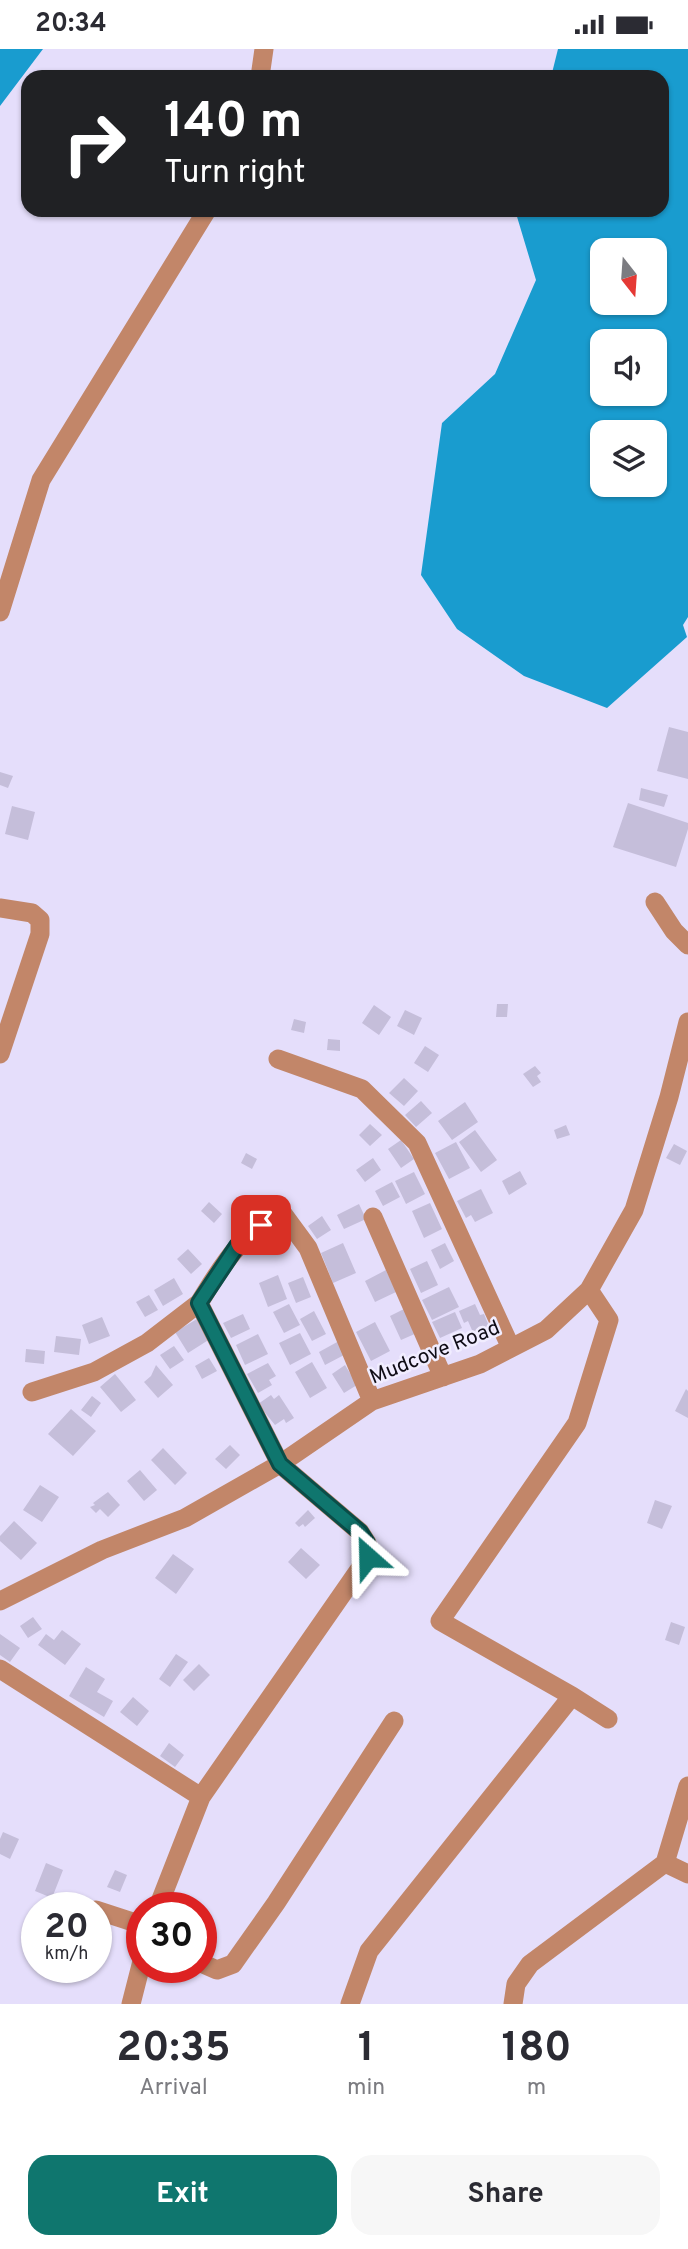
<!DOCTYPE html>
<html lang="en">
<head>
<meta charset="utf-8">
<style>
  :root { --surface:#fff; --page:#f7f7f7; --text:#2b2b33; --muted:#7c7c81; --accent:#0f766e }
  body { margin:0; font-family:Overpass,sans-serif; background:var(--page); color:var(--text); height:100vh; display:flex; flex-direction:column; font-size:26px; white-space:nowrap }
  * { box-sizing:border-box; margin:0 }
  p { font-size:23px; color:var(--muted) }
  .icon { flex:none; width:38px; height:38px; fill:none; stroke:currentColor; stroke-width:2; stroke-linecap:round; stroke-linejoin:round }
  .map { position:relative; height:1955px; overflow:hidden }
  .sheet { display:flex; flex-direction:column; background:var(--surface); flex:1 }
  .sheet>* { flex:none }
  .top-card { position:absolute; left:21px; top:21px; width:648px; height:147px; border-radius:21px; box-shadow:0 2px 5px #0004; background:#202124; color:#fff; overflow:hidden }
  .needle { width:46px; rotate:163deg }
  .controls { position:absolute; left:590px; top:189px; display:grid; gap:14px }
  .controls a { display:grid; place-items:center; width:77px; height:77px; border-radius:14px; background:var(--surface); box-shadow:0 2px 5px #0004; font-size:35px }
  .speed { position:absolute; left:21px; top:1843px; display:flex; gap:14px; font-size:35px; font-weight:700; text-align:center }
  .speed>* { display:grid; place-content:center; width:91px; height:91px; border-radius:50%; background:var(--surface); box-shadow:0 2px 5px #0004; line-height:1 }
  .speed small { font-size:18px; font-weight:400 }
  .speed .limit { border:10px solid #d22; background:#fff; color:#111 }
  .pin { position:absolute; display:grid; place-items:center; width:60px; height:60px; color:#fff; margin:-30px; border-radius:14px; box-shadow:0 4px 10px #0006 }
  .me { position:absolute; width:77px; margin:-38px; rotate:335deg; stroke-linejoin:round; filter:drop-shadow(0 0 5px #0008) }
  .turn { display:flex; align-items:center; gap:24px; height:147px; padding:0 28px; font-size:32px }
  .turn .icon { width:91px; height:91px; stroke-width:2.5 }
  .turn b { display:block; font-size:49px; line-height:60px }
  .eta { display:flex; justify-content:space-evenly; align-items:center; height:119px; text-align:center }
  .eta b { font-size:42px; font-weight:700; line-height:49px }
  .button { display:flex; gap:14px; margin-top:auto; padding:14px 28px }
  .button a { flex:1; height:80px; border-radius:21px; background:var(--accent); color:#fff; font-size:28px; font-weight:700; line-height:80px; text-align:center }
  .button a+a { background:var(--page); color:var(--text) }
  .status { display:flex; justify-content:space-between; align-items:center; height:49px; padding:0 35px; background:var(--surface); direction:ltr }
  .status svg { height:19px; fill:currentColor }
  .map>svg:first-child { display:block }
  .water { fill:#199ccf; fill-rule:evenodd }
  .building { fill:#c5beda }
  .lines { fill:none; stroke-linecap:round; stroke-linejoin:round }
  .minor { stroke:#c28669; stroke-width:19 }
  .route-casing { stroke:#0a4d48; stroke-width:18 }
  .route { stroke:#0f766e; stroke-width:12 }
  .labels { text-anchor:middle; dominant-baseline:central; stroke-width:5; stroke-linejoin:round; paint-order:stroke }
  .street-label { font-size:21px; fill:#0f0c16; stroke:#f1edff }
</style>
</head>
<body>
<div class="status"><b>20:34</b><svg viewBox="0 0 49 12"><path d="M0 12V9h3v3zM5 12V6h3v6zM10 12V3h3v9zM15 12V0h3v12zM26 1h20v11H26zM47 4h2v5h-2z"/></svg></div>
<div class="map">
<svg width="688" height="1955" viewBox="0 0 688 1955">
  <rect width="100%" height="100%" fill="#e5defb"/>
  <!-- water -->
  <path class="water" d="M 0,0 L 43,0 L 0,57 Z
    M 558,0 L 688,0 L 688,568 L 683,576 L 687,588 L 607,659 L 524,627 L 457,580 L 421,526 L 442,374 L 495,325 L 536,231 L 515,161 L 662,161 L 662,28 L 551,28 ZM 602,201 L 654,201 L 654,254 L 602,254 ZM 602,292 L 654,292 L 654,345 L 602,345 ZM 602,383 L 654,383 L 654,436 L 602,436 Z"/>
  <!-- building -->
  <path class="building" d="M 669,678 L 688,683 L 688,730 L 657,722 Z
    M 0,723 L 13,727 L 8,739 L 0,736 Z
    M 641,739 L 668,746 L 664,758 L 639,751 Z
    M 628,754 L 688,774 L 688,780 L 676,818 L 613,798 Z
    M 12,757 L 35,763 L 28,791 L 5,785 Z
    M 497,955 L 508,955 L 507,968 L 496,968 Z
    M 374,956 L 391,968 L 379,986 L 362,974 Z
    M 405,961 L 422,969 L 414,986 L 397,977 Z
    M 294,970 L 306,973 L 304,984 L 291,981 Z
    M 328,990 L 340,991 L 340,1002 L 327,1001 Z
    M 425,997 L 439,1006 L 428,1023 L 414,1014 Z
    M 535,1017 L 541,1024 L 537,1027 L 541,1033 L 533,1038 L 523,1025 Z
    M 404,1029 L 418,1042 L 404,1057 L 389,1044 Z
    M 421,1052 L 432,1064 L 416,1078 L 405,1066 Z
    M 465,1053 L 478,1073 L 452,1091 L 438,1072 Z
    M 370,1075 L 382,1086 L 370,1097 L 359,1086 Z
    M 566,1076 L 570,1086 L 557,1090 L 554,1081 Z
    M 475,1081 L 497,1111 L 481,1123 L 459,1093 Z
    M 401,1091 L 414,1110 L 401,1119 L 388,1100 Z
    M 456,1093 L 470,1119 L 449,1130 L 435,1104 Z
    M 674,1095 L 687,1102 L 680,1116 L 666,1109 Z
    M 246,1104 L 257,1110 L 252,1120 L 241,1114 Z
    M 373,1109 L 381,1121 L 365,1133 L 356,1121 Z
    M 520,1122 L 527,1135 L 509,1146 L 502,1132 Z
    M 414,1123 L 425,1145 L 406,1155 L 395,1132 Z
    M 392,1133 L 400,1148 L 383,1157 L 375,1142 Z
    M 481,1140 L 493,1164 L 475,1173 L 471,1166 L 466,1169 L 457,1152 Z
    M 209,1153 L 222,1165 L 214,1174 L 201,1162 Z
    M 430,1154 L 442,1180 L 424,1189 L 412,1162 Z
    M 359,1155 L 366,1170 L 344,1180 L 337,1166 Z
    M 322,1167 L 331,1181 L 317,1190 L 308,1177 Z
    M 273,1181 L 280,1194 L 266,1202 L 259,1189 Z
    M 343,1194 L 356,1224 L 333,1234 L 321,1204 Z
    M 445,1194 L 454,1212 L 440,1220 L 431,1201 Z
    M 188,1200 L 202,1215 L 191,1225 L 177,1210 Z
    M 427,1212 L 438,1236 L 421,1244 L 410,1220 Z
    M 386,1221 L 396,1243 L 375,1253 L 365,1232 Z
    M 278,1226 L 287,1250 L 268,1258 L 259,1234 Z
    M 303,1228 L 311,1248 L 296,1254 L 288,1234 Z
    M 174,1229 L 183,1245 L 163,1257 L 154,1241 Z
    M 449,1238 L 459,1258 L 432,1271 L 422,1251 Z
    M 149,1246 L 158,1261 L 145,1268 L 136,1253 Z
    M 289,1255 L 300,1276 L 284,1284 L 273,1263 Z
    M 475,1255 L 480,1266 L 484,1265 L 490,1280 L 475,1288 L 468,1272 L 464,1274 L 459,1262 Z
    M 406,1259 L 417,1284 L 401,1291 L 390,1267 Z
    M 314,1262 L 326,1285 L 312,1292 L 300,1270 Z
    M 455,1263 L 462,1279 L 440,1289 L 432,1273 Z
    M 243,1265 L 250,1280 L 231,1289 L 223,1274 Z
    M 102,1268 L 110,1287 L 89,1295 L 82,1276 Z
    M 197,1270 L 210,1290 L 188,1304 L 175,1283 Z
    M 375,1273 L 390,1302 L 371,1312 L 356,1283 Z
    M 300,1284 L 311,1305 L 290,1316 L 279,1294 Z
    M 258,1285 L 268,1305 L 245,1316 L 236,1296 Z
    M 56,1287 L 81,1290 L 79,1306 L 54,1303 Z
    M 339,1292 L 346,1305 L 325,1316 L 319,1303 Z
    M 174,1297 L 184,1311 L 170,1320 L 160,1306 Z
    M 26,1300 L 45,1302 L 44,1315 L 25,1313 Z
    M 209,1309 L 217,1322 L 202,1330 L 195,1317 Z
    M 312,1313 L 327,1339 L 310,1349 L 295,1323 Z
    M 268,1314 L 276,1327 L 269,1331 L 272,1336 L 258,1344 L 247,1325 Z
    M 156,1316 L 173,1336 L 158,1349 L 144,1333 L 151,1327 Z
    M 345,1316 L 357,1336 L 344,1344 L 332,1325 Z
    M 115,1325 L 136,1351 L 121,1363 L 100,1338 Z
    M 686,1340 L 688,1342 L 688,1369 L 675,1362 Z
    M 271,1346 L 274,1350 L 279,1346 L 294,1369 L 286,1374 L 284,1370 L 275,1376 L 258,1355 Z
    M 92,1347 L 101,1354 L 91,1368 L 81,1361 Z
    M 71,1360 L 96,1382 L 73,1407 L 48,1385 Z
    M 230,1396 L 240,1406 L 226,1420 L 215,1410 Z
    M 163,1399 L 187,1424 L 175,1436 L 151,1411 Z
    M 140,1421 L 157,1441 L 144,1452 L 127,1432 Z
    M 40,1436 L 59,1448 L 42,1473 L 23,1461 Z
    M 108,1443 L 120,1456 L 108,1468 L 100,1460 L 96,1464 L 90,1458 L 95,1456 L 93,1454 Z
    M 655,1451 L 672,1457 L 662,1480 L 647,1474 Z
    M 308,1461 L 315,1469 L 305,1478 L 303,1475 L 299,1478 L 295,1474 Z
    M 14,1472 L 37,1494 L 21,1511 L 0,1492 L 0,1487 Z
    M 301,1499 L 320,1516 L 306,1530 L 288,1513 Z
    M 173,1505 L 194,1520 L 176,1545 L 155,1529 Z
    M 33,1568 L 42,1580 L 28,1589 L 20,1577 Z
    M 671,1573 L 685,1578 L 679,1596 L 665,1591 Z
    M 62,1581 L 81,1595 L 65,1616 L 38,1596 L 46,1585 L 54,1591 Z
    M 0,1585 L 20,1599 L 10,1613 L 0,1606 Z
    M 176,1605 L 188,1613 L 170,1638 L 159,1630 Z
    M 199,1615 L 210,1626 L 194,1642 L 183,1631 Z
    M 86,1618 L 105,1630 L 97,1643 L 113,1652 L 104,1668 L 69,1647 Z
    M 133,1648 L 149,1662 L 137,1677 L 120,1663 Z
    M 169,1694 L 184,1706 L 175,1718 L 160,1707 Z
    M 3,1783 L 19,1790 L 10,1810 L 0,1805 L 0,1790 Z
    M 46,1814 L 63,1821 L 52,1849 L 35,1842 Z
    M 115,1821 L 127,1826 L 120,1843 L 107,1838 Z"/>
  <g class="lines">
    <!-- minor -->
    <path class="minor" d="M 260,28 L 264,0
      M 0,563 L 41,431 L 207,161
      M 655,853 L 674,882 L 688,896
      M 0,859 L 32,864 L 40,871 L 40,885 L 0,1005
      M 278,1010 L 362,1040 L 417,1094 L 511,1299
      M 373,1168 L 443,1328
      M 589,1241 L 609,1271 L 577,1374 L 440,1572 L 572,1647 L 608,1670
      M 199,1254 C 224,1214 239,1186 283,1165 L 308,1199 L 372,1352
      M 32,1343 L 94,1323 L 147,1294 L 199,1254 L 280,1415 L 360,1483 L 367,1494 L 368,1508 L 201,1748 L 158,1858
      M 0,1552 L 102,1501 L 185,1469 L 280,1415 L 372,1352 L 480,1315 L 546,1281 L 589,1241 L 634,1161 L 669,1048 L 688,973
      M 0,1620 L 201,1748
      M 665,1814 L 688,1825
      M 96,1861 L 142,1876
      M 201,1914 L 217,1921 L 233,1915 L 276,1854 L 394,1672
      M 131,1955 L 142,1912
      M 350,1955 L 369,1902 L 572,1647
      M 513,1955 L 516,1935 L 530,1915 L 665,1814 L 688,1737"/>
  </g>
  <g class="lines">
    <!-- route casing -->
    <g class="route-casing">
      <path id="route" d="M 261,1176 L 237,1197 L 199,1254 L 280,1415 L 360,1483 L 367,1494 L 368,1508"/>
    </g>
    <!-- route -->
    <use href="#route" class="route"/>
  </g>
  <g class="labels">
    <!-- street labels -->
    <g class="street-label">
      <text transform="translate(435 1304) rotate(-22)">Mudcove Road</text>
    </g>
  </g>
</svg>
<div class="controls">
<a><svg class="needle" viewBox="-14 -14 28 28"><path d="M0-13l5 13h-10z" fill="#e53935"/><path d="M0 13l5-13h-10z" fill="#7c7c81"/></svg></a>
<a><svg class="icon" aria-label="sound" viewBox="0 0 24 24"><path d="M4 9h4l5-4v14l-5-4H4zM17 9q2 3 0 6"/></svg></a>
<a><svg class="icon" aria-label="layers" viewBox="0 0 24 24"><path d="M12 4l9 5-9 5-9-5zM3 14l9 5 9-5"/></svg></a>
</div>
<div class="speed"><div>20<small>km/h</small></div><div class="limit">30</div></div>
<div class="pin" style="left:261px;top:1176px;background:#d93025"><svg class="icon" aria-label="arrive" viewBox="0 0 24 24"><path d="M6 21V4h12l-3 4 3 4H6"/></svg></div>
<svg class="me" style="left:368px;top:1508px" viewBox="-20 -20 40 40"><path d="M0-17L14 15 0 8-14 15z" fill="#0f766e" stroke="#fff" stroke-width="4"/></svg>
<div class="top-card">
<div class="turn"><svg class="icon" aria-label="right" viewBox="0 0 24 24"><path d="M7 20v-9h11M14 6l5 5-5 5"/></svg><div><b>140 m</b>Turn right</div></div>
</div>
</div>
<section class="sheet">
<div class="eta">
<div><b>20:35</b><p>Arrival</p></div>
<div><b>1</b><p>min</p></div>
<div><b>180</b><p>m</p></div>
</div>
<div class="button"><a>Exit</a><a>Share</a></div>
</section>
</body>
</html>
